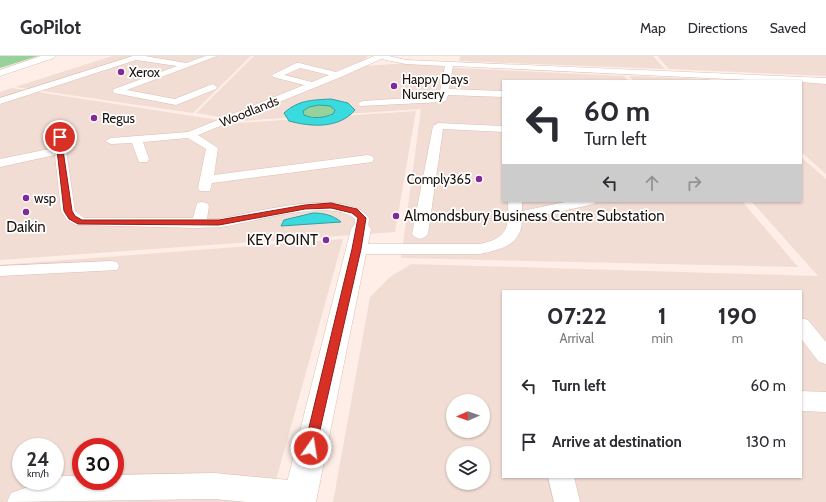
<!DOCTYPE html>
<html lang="en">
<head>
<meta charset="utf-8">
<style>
  :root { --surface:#fff; --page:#f7f7f7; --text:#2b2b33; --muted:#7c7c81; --line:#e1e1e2 }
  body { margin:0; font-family:Cabin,sans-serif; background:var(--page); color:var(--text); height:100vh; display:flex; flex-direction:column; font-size:15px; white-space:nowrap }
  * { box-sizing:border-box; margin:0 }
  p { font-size:13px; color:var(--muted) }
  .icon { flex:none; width:22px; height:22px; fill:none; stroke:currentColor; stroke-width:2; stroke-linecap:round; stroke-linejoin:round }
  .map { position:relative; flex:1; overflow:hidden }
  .panel { position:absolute; left:502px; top:234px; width:300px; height:188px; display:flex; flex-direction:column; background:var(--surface); border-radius:0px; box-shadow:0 1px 3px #0004 }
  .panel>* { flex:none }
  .banner { position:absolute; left:502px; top:24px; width:300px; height:122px; border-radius:0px; box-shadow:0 1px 3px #0004; background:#fff; color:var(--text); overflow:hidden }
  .needle { width:26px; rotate:268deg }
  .tools { position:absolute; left:446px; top:338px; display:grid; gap:8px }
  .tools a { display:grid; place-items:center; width:44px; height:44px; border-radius:50%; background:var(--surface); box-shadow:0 1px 3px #0004; font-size:20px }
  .speed { position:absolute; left:12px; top:382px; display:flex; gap:8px; font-size:20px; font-weight:700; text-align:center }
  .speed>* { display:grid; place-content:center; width:52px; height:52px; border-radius:50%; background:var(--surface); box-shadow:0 1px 3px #0004; line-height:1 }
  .speed small { font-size:10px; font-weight:400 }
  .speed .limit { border:6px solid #d22; background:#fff; color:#111 }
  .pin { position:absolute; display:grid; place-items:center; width:34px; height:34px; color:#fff; margin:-17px; border:2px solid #fff; border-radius:50%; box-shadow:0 1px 4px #0007 }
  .me { position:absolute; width:44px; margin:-22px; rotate:13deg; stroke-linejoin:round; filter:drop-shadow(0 0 3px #0008) }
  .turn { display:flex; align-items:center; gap:14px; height:84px; padding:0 16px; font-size:18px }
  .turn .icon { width:52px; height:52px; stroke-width:2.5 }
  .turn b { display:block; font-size:28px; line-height:34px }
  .lanes { display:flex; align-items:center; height:38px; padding:0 16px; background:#0003; justify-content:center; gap:20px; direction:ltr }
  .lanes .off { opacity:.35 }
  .eta { display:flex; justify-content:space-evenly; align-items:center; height:68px; text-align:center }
  .eta b { font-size:24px; font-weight:700; line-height:28px }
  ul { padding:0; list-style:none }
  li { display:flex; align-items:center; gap:12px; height:56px; padding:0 16px }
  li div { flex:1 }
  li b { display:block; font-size:15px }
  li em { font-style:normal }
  header { display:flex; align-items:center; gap:24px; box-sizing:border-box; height:56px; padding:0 20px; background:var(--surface); border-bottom:1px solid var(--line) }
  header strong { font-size:19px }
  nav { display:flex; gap:22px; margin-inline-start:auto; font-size:14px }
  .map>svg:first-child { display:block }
  .built { fill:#f2ddd4; fill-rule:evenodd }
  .green { fill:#98d29b }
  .water { fill:#3adbdf; stroke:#319fa1; fill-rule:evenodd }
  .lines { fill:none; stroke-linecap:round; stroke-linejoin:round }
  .service-casing { stroke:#dbc0b4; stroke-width:1 }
  .minor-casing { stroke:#dbc0b4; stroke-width:1 }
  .motorway-casing { stroke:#dbc0b4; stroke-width:1 }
  .service { fill:#fff; fill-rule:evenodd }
  .minor { fill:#fff; fill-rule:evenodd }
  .motorway { fill:#fff; fill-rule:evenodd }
  .route { fill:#d93025; stroke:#8d1f18 }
  .poi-dot { fill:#822b98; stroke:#fff; stroke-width:1.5 }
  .labels { text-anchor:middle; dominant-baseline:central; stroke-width:3.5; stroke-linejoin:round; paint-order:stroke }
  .far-poi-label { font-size:13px; fill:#1c130f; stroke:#fff; text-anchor:start }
  .far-street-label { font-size:13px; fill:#1c130f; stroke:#fff }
  .poi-label { font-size:15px; fill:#1c130f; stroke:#fff; text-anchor:start }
</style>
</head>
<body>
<header>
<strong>GoPilot</strong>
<nav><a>Map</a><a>Directions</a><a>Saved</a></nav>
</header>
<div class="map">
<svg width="826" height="446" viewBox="0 0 826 446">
  <rect width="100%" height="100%" fill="#ffeee7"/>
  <!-- built -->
  <path class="built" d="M 112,0 L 251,0 L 193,57 L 15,31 Z
    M 254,0 L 368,0 L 362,6 L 224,62 L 196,57 Z
    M 460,0 L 653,0 L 665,13 L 459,5 Z
    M 657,0 L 826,0 L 826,20 L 669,13 Z
    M 409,7 L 459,12 L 624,20 L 629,25 L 503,25 L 503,145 L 742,145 L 798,211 L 401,202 L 421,53 L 239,65 L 233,64 L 364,10 Z
    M 629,20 L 709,23 L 711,25 L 634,25 Z
    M 801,26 L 826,28 L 826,118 L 801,96 Z
    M 12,32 L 238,67 L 416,55 L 395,176 L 0,204 L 0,36 Z
    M 801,101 L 826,123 L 826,446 L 333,446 L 370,241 L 390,221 L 411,208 L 818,220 L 751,145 L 801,145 ZM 503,235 L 801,235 L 801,421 L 503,421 ZM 453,345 L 483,345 L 483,375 L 453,375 ZM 453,397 L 483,397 L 483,427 L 453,427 Z
    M 343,183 L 270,446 L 0,446 L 0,209 ZM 21,391 L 55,391 L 55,425 L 21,425 ZM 81,391 L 115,391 L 115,425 L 81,425 Z"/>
  <!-- green -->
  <path class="green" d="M 0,0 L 38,0 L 0,12 Z
    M 319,49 L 330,50 L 335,54 L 333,58 C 323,62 315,62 304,59 L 302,55 L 309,51 Z"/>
  <!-- water -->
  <path class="water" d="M 331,43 L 348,47 L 355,54 C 339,73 311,71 289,65 L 284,57 C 298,44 312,44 331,43 ZM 319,49 L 330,50 L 335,54 L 333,58 C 323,62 314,63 304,59 L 303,55 L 309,51 Z
    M 313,157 C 323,157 333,159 341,166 L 281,170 L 284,164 Z"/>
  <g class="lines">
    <!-- service casing -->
    <g class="service-casing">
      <path id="service" d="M 133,0 L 145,0 L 186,7 L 206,0 L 217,0 L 127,34 L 175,43 L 210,29 L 213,28 L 217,31 L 216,33 L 176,49 L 114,37 L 113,35 L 114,33 L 177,10 L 136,4 L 0,48 L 0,42 Z
        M 374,0 L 389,0 L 406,4 L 826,22 L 826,28 L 801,26 L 801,25 L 770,25 L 453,10 L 449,33 L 503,35 L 503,41 L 448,39 L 446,45 L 443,46 L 360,50 L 358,48 L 360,46 L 363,45 L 439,40 L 445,10 L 406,8 L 381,3 L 341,21 L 198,79 L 218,92 L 214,119 L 368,99 L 372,100 L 374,103 L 372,106 L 212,127 L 210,135 L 200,135 L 198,132 L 206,93 L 188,82 L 143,86 L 149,103 L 147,106 L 139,106 L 132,87 L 111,88 L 105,85 L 111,82 L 188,76 L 304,29 L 273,21 L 272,19 L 296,7 L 299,7 L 336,16 ZM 300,12 L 329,19 L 312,26 L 284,19 Z
        M 438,67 L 503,70 L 503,76 L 443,73 L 428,178 L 425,181 L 420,183 L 415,181 L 412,178 L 433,70 Z
        M 60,78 L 65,81 L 66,94 L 75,155 L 84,162 L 193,162 L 197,147 L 202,146 L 207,147 L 209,150 L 207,163 L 219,163 C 252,157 347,130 369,162 L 368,173 L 366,176 L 361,177 L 356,176 L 354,173 L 355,163 C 330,141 252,167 220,171 C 213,172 206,171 199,172 L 76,169 L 67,164 L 61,155 L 55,99 L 0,111 L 0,103 L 54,92 L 55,81 Z
        M 508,145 L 522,145 L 522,155 L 570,145 L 596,145 L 594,148 L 522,164 C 521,190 501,193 480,198 L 357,198 L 351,196 L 349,193 L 351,190 L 357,188 L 480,188 C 508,182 509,172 508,145 Z
        M 111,205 L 117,206 L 119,210 L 117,214 L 0,220 L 0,210 Z
        M 801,262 L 808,264 L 826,286 L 826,308 L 819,306 L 801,283 Z
        M 801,335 L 826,336 L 826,356 L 801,355 Z
        M 214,417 L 300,425 L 309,429 L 313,438 L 310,446 L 247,446 L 214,443 L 7,446 L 11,437 L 45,425 L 55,425 L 55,422 L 61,420 L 81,420 L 81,425 L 115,425 L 115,419 Z
        M 548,421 L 574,421 L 580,446 L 554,446 Z"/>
    </g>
    <!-- minor casing -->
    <g class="minor-casing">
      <path id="minor" d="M 361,167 L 368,169 L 371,173 L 316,446 L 282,446 L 351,173 L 354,169 Z"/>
    </g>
    <!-- motorway casing -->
    <g class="motorway-casing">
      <path id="motorway" d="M 41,0 L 56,0 L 54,2 L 0,20 L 0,14 Z"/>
    </g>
    <!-- service -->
    <use href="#service" class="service"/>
    <!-- minor -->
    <use href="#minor" class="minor"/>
    <!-- motorway -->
    <use href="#motorway" class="motorway"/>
  </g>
  <!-- route -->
  <path class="route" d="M 60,79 L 63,81 L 63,94 L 72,155 L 75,160 L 82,164 L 219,164 L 305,149 L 331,147 L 357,153 L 366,162 L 361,193 L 315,396 L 311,398 L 306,396 L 304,392 L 352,193 L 358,162 L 352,157 L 331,152 L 305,153 L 219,169 L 78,168 L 69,163 L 64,155 L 57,94 L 57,81 Z"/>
  <!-- markers -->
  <g class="poi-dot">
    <circle cx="121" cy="16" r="4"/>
    <circle cx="394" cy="30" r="4"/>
    <circle cx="94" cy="62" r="4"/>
    <circle cx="479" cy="123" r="4"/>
    <circle cx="26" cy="142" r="4"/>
    <circle cx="26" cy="156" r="4"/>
    <circle cx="396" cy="160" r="4"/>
    <circle cx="326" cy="184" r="4"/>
  </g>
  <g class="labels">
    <!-- far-poi labels -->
    <g class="far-poi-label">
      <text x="129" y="16">Xerox</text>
      <text x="402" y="23">Happy Days<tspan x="402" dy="15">Nursery</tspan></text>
      <text x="102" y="62">Regus</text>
      <text x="471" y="123" text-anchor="end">Comply365</text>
      <text x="34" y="142">wsp</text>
    </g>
    <!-- far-street labels -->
    <g class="far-street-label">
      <text transform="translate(249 55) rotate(-22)">Woodlands</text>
    </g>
    <!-- poi labels -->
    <g class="poi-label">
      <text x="404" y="160">Almondsbury Business Centre Substation</text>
      <text x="26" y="171" text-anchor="middle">Daikin</text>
      <text x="318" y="184" text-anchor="end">KEY POINT</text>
    </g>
  </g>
</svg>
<div class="tools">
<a><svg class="needle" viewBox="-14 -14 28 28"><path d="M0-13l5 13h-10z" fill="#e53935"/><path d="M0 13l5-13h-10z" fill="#7c7c81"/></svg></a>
<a><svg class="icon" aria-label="layers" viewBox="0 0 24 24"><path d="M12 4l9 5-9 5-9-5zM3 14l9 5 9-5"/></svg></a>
</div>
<div class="speed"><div>24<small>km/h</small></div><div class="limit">30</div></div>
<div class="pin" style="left:60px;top:81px;background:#d93025"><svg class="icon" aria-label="arrive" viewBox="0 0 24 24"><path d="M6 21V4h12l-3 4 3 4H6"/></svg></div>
<svg class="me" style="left:311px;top:392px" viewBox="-20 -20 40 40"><circle r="17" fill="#d93025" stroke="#fff" stroke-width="3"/><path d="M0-11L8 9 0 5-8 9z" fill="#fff"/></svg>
<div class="banner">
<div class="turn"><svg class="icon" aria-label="left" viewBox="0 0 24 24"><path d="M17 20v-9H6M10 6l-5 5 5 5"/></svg><div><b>60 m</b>Turn left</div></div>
<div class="lanes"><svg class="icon" aria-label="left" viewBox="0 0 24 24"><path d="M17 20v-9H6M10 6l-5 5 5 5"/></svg><svg class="icon off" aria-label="ahead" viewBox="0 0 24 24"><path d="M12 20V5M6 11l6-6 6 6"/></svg><svg class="icon off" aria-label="right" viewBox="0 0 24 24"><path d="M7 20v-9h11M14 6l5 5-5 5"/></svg></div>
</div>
<section class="panel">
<div class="eta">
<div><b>07:22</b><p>Arrival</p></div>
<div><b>1</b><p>min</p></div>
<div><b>190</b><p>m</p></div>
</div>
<ul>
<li><svg class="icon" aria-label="left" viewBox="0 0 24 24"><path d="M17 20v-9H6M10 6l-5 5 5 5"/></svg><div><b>Turn left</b></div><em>60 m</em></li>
<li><svg class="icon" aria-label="arrive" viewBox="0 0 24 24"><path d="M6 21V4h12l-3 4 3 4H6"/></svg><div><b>Arrive at destination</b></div><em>130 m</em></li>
</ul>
</section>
</div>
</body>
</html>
